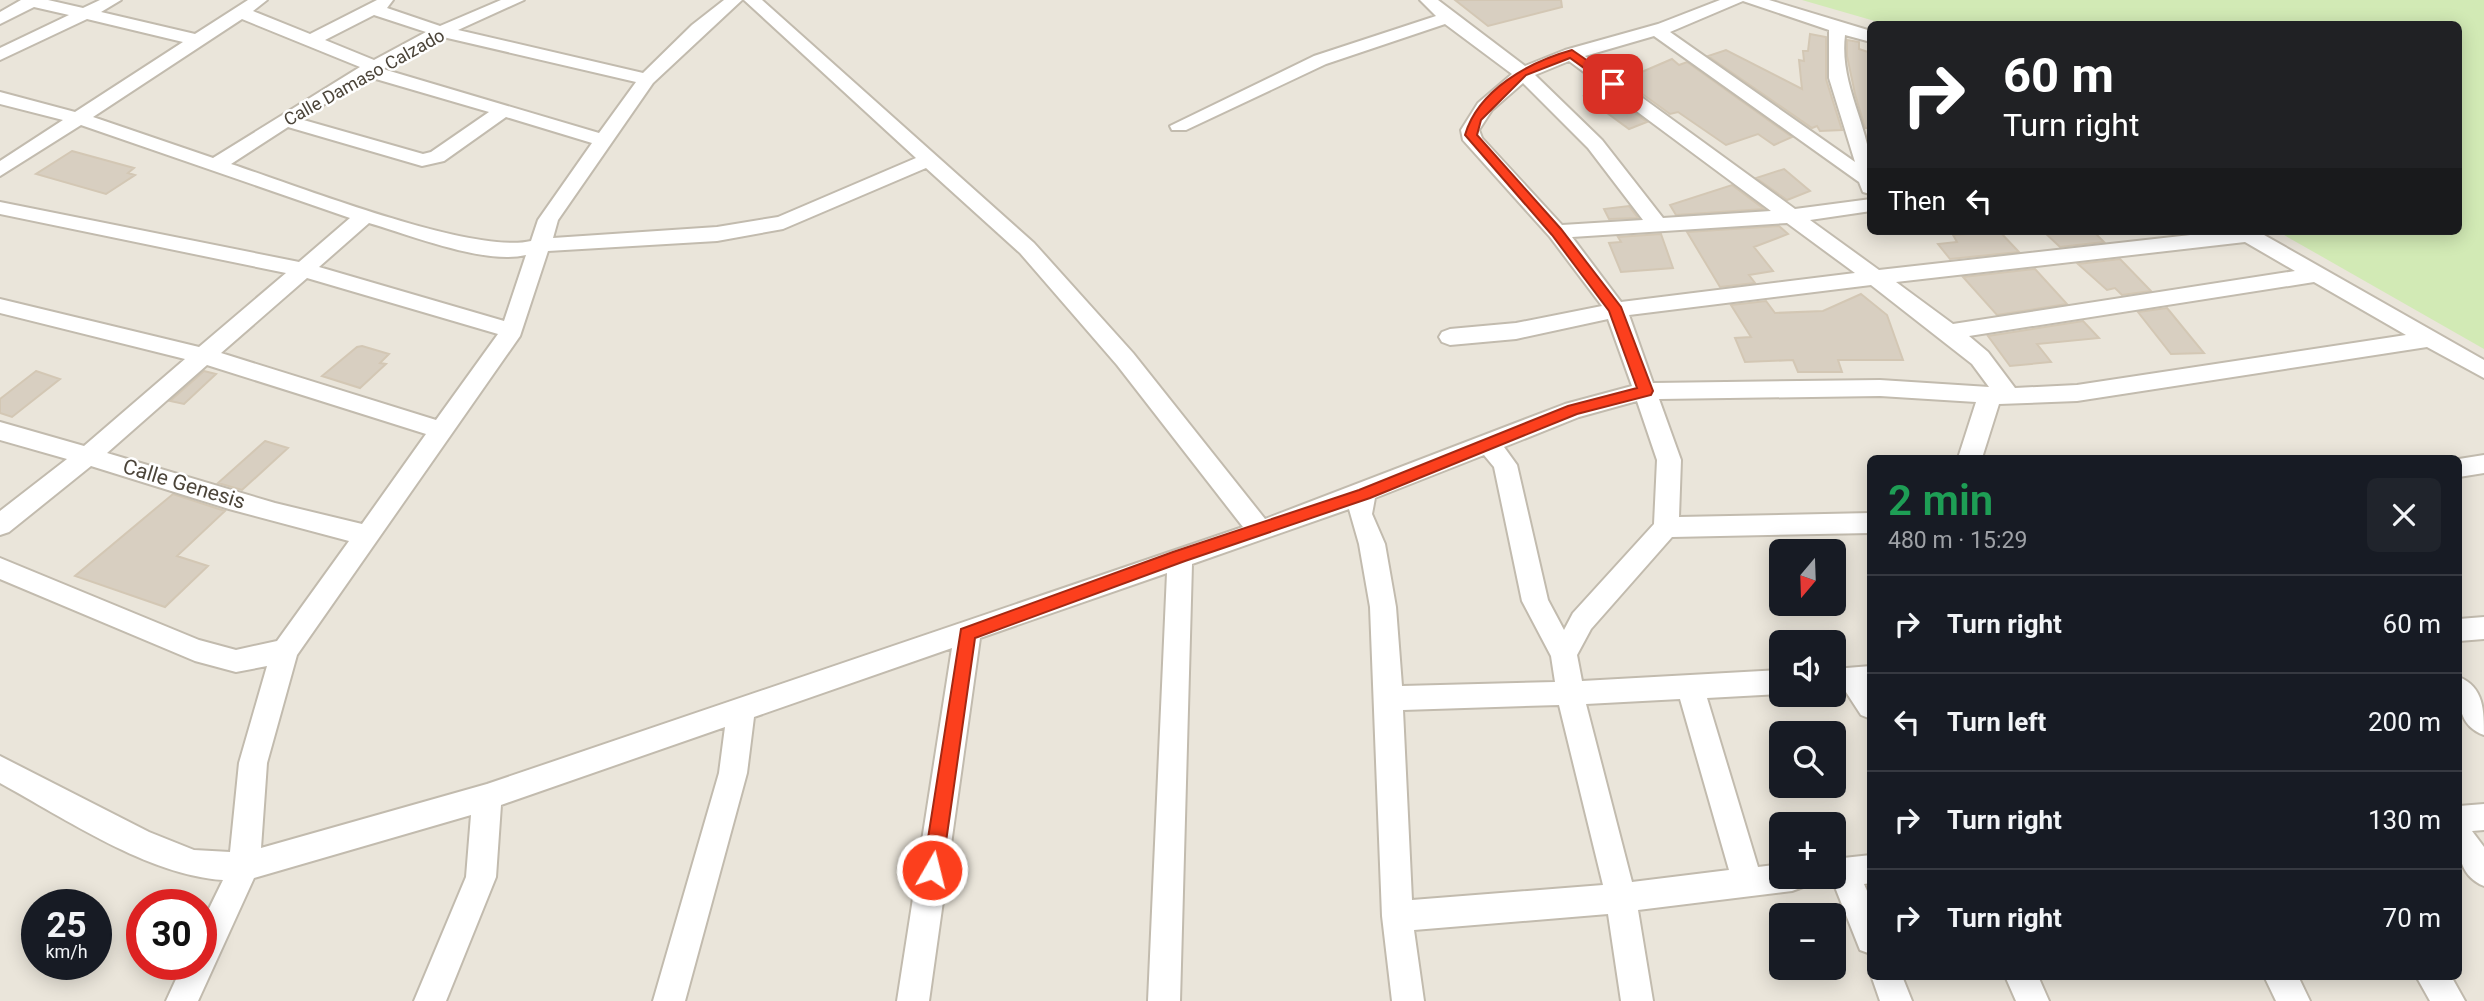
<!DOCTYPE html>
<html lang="en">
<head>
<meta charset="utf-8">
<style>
  :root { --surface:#171b24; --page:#20242c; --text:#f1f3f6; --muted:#9ea1a6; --line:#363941 }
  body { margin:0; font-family:Roboto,sans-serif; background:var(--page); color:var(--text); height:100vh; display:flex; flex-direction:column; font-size:26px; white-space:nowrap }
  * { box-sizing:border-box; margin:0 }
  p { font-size:23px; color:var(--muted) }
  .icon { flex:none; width:38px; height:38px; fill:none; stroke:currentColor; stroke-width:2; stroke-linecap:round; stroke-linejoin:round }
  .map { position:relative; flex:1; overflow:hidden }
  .details { position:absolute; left:1867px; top:455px; width:595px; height:525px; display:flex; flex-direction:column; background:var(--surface); border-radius:10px; box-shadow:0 4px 18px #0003 }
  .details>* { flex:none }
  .guide { position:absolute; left:1867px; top:21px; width:595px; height:214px; border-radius:10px; box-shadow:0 4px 18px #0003; background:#202124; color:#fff; overflow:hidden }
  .needle { width:46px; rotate:199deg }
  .fabs { position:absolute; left:1769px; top:539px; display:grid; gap:14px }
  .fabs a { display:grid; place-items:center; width:77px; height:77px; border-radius:10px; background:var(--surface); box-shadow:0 4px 18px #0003; font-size:35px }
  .speed { position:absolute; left:21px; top:889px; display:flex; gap:14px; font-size:35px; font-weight:700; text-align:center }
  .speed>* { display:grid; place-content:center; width:91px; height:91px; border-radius:50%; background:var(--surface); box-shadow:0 4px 18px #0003; line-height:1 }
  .speed small { font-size:18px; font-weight:400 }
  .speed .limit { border:10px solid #d22; background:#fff; color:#111 }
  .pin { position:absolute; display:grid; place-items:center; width:60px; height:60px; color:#fff; margin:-30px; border-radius:14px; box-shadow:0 4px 10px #0006 }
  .me { position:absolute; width:77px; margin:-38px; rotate:8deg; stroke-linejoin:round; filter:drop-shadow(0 0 5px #0008) }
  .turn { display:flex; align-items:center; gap:24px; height:147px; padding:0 21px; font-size:32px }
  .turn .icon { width:91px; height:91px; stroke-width:2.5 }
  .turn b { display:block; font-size:49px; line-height:60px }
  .then { display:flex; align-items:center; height:66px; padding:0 21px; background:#0003; gap:14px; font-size:26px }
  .round { display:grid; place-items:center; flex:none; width:74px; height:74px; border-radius:10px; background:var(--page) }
  .summary { display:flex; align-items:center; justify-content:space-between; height:119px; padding:0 21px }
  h1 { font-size:42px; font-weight:600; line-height:52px; color:#1e9e55 }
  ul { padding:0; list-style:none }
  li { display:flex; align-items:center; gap:21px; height:98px; padding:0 21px; border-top:2px solid var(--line) }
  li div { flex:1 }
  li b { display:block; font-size:26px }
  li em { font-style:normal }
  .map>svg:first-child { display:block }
  .residential { fill:#eae5da; fill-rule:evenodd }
  .green { fill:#d2eab5 }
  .building { fill:#d8cfc1; stroke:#d3c7b4; stroke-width:2 }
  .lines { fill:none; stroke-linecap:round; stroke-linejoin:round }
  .minor-casing { stroke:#c2bbae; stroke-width:4 }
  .minor { fill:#fff; fill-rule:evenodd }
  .route { fill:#fc3f1d; stroke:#a42913; stroke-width:2 }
  .labels { text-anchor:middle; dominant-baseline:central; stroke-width:5; stroke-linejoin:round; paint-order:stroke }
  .far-street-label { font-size:18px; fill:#4b4439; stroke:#fff }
  .street-label { font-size:21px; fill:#4b4439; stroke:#fff }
</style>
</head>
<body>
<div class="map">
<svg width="2484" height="1001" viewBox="0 0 2484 1001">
  <rect width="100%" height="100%" fill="#f6f3ec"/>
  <!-- residential -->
  <path class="residential" d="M 0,0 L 2484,0 L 2484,1001 L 0,1001 ZM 1871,24 L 2459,24 L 2459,231 L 1871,231 ZM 1871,458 L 2459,458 L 2459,976 L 1871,976 ZM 1782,551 L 1834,551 L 1834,604 L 1782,604 ZM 1782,642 L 1834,642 L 1834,695 L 1782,695 ZM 1782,733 L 1834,733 L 1834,786 L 1782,786 ZM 1782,824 L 1834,824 L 1834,877 L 1782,877 ZM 37,905 L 96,905 L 96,964 L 37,964 ZM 142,905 L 201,905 L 201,964 L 142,964 ZM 1782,915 L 1834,915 L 1834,968 L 1782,968 Z"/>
  <!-- green -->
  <path class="green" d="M 1802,0 L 2484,0 L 2484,349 L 2277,231 L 2459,231 L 2459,24 L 1885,24 Z"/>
  <!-- building -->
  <path class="building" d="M 1455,0 L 1561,0 L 1562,7 L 1488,26 Z
    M 1810,34 L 1826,37 L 1826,79 L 1842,130 L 1820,131 L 1817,126 L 1812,128 L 1708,56 L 1726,50 L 1802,89 L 1799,60 L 1804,61 L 1803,51 L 1808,51 Z
    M 1847,40 L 1859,42 L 1859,49 L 1871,53 L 1871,128 L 1865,128 L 1855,94 L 1847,56 Z
    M 1672,59 L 1679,65 L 1687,62 L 1792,137 L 1774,145 L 1758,134 L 1726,145 L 1678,112 L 1670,114 L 1623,80 Z
    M 1602,89 L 1647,122 L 1629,129 L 1584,96 Z
    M 72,151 L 134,168 L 128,173 L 135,175 L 106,194 L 36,174 Z
    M 1784,169 L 1810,191 L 1787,200 L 1756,178 Z
    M 1732,185 L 1764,209 L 1676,215 L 1670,205 Z
    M 1629,206 L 1638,218 L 1609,219 L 1604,209 Z
    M 1779,226 L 1788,234 L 1754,247 L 1773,271 L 1749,275 L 1755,283 L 1720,287 L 1687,232 Z
    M 2043,231 L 2093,231 L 2104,242 L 2060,247 Z
    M 2000,232 L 2019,252 L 1950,259 L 1938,244 L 1957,242 L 1953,235 Z
    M 1661,234 L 1673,268 L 1621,272 L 1609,243 L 1621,242 L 1618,237 Z
    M 2120,259 L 2151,291 L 2122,295 L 2115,288 L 2107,290 L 2078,264 Z
    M 2035,269 L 2067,304 L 1997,315 L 1963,277 Z
    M 1861,294 L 1887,315 L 1903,360 L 1838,360 L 1842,372 L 1798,372 L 1793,360 L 1745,362 L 1735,338 L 1751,337 L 1731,305 L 1766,301 L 1775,313 L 1823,311 Z
    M 2167,308 L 2204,353 L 2171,354 L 2138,312 Z
    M 2083,321 L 2099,338 L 2037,344 L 2051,362 L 2010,366 L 1988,336 Z
    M 362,346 L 389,354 L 380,363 L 386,364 L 360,388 L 322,376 L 357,347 Z
    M 36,371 L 60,379 L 12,417 L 0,413 L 0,399 Z
    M 204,371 L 216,374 L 184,404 L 170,401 Z
    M 265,441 L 288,448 L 242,490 L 218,483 Z
    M 173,494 L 225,511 L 177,556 L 208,566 L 165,607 L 75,576 Z"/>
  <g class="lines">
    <!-- minor casing -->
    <g class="minor-casing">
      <path id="minor" d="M 21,0 L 48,0 L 83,8 L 100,0 L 121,0 L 101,12 L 195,34 L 248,0 L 267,0 L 253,11 L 310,34 L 377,0 L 393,0 L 387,8 L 440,26 L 501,0 L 524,0 L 458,30 L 643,73 L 692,25 L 724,0 L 742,0 L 653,83 L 558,220 L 553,238 L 717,227 L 778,217 L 916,158 L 744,0 L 762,0 L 1034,243 L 1133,353 L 1265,519 L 1565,404 L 1632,386 L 1608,319 L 1516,339 L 1450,345 L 1442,342 L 1439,337 L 1442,332 L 1450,329 L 1516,323 L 1602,306 L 1550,237 L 1463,140 L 1461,130 L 1478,103 L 1512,74 L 1445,24 L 1326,64 L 1186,130 L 1172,130 L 1170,126 L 1314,56 L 1436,16 L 1420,0 L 1438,0 L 1525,66 L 1565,50 L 1658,24 L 1720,0 L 1769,0 L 1871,31 L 1871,42 L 1845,35 C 1838,92 1879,136 1870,194 L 1863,192 L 1859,182 L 1654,36 L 1585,56 L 1795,209 L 1871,199 L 1871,211 L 1810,220 L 1879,270 L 2226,231 L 2257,231 L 2484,360 L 2484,378 L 2427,347 L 2077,401 L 1999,404 L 1982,458 L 1958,458 L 1976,402 L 1880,396 L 1659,399 L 1681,460 L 1679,517 L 1871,513 L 1871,533 L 1672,537 L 1591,629 L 1577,655 L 1582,681 L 1782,670 L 1782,694 L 1707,698 L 1758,867 L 1782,864 L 1782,877 L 1807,877 L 1803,887 L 1792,891 L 1638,910 L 1653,1001 L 1621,1001 L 1608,914 L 1414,930 L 1424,1001 L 1392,1001 L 1382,916 L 1370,607 L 1359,544 L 1349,509 L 1192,564 L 1180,1001 L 1148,1001 L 1167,573 L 980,638 L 929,1001 L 897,1001 L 952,648 L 754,717 L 747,773 L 685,1001 L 653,1001 L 719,773 L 725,727 L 501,805 L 496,877 L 446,1001 L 414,1001 L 466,877 L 471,815 L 254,878 L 198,1001 L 166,1001 L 183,964 L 201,964 L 201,925 L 223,880 C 148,875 66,819 0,783 L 0,756 L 149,832 L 194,850 L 230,852 L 239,763 L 267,666 L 236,672 L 195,661 L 0,579 L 0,558 L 199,640 L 236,650 L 277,641 L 349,541 L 229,509 L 91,466 L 9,532 L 0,535 L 0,511 L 67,459 L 0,440 L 0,422 L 84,446 L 185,359 L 0,313 L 0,299 L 199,347 L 286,273 L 0,214 L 0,202 L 299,262 L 350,218 L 81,125 L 0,176 L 0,161 L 63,120 L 0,104 L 0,92 L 75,112 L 183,42 L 87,19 L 0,60 L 0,48 L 69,15 L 34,7 L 0,24 L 0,12 ZM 1743,1 L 1829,30 L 1829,78 L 1855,162 L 1670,32 ZM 374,15 L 426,32 L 374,60 L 325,40 ZM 242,19 L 360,67 L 213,158 L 93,117 ZM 443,37 L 636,82 L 599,133 L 383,69 ZM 1569,61 L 1771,211 L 1663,218 L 1602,140 L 1535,75 ZM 369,77 L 489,112 L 431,152 L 423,154 L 300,119 ZM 1523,83 L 1588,148 L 1643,220 L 1562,225 L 1482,138 L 1479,130 L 1492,110 ZM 506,117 L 592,143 L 538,220 L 531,241 C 472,255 295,185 231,164 L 288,127 L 422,166 L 444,161 ZM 926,168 L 1020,253 L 1117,365 L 1243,527 L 487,784 L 261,848 L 267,763 L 297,655 L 520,336 L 548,251 L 717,241 L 783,229 ZM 369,223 C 410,235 485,265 526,255 L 504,321 L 319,267 ZM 1787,223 L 1855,273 L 1621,302 L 1572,237 ZM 2245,242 L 2295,271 L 1953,324 L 1896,282 ZM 307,278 L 498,334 L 436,420 L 221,353 ZM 2314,282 L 2406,335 L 2077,385 L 2015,388 L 1988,352 L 1969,336 ZM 1871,285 L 1972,364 L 1989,387 L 1880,380 L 1653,383 L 1629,315 ZM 207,365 L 426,434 L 362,524 L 275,503 L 107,453 ZM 1637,401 L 1657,460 L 1654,524 L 1573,613 L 1564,630 L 1548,600 L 1517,465 L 1504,447 L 1579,417 ZM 1484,455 L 1494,467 L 1522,601 L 1551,656 L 1555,682 L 1402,686 L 1396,607 L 1385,544 L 1372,514 L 1375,498 ZM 1680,699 L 1729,870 L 1632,882 L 1586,704 ZM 1559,705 L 1603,885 L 1412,900 L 1403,710 Z
        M 2484,455 L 2484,473 L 2459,477 L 2459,459 Z
        M 2484,617 L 2484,639 L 2459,641 L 2459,619 Z
        M 1871,666 L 1871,719 L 1861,715 L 1846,692 L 1834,693 L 1834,669 Z
        M 2459,677 C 2484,687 2484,711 2484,735 C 2458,726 2458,701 2459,677 Z
        M 2484,804 L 2484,830 L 2472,831 L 2484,847 L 2484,886 C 2451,873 2459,835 2459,806 Z
        M 1871,855 L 1871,883 L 1864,884 L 1871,900 L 1871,954 L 1860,950 L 1835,887 L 1823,883 L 1821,877 L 1834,877 L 1834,859 Z
        M 1871,975 L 1902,976 L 1912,1001 L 1880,1001 Z
        M 2005,976 L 2038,976 L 2049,1001 L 2016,1001 Z
        M 2264,976 L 2298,976 L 2310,1001 L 2276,1001 Z
        M 2416,976 L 2451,976 L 2465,1001 L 2430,1001 Z"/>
    </g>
    <!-- minor -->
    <use href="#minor" class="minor"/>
  </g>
  <!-- route -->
  <path class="route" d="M 1572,50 L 1617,81 L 1617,86 L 1609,86 L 1570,58 L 1526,75 L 1481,120 L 1477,135 L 1561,229 L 1621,307 L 1653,391 L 1651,395 L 1577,414 L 1370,498 L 1185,561 L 975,638 L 942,870 L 939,876 L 932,879 L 925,876 L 923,870 L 961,629 L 1173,552 L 1359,490 L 1568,406 L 1637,388 L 1609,311 L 1552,235 L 1465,135 C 1478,90 1529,62 1572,50 Z"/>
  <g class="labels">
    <!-- far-street labels -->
    <g class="far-street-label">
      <text transform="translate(364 77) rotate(-29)">Calle Damaso Calzado</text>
    </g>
    <!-- street labels -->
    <g class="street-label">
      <text transform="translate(184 484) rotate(17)">Calle Genesis</text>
    </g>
  </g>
</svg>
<div class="fabs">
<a><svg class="needle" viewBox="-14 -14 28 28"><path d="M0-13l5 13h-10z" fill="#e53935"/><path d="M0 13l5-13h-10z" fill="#9ea1a6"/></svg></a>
<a><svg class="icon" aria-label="sound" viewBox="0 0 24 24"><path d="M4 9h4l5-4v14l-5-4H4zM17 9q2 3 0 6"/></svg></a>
<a><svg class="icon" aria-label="search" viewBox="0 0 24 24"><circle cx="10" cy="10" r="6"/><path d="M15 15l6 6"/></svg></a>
<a>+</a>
<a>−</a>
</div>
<div class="speed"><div>25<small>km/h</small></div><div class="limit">30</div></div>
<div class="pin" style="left:1613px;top:84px;background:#d93025"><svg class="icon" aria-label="arrive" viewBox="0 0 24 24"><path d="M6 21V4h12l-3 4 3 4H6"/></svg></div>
<svg class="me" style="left:932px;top:870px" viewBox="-20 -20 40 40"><circle r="17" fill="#fc3f1d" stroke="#fff" stroke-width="3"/><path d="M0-11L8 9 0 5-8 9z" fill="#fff"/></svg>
<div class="guide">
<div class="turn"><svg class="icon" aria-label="right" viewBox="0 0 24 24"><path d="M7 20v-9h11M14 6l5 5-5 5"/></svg><div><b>60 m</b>Turn right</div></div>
<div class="then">Then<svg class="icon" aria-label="left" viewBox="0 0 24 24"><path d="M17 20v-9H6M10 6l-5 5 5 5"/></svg></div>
</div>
<section class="details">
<div class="summary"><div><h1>2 min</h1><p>480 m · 15:29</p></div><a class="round"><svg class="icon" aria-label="close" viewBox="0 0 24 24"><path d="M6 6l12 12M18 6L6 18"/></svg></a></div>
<ul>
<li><svg class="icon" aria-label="right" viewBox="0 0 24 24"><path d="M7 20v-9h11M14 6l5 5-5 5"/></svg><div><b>Turn right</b></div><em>60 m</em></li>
<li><svg class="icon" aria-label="left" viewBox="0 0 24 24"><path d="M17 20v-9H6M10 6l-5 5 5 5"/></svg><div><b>Turn left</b></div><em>200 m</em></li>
<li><svg class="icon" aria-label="right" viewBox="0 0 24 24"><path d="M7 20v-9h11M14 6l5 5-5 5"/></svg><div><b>Turn right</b></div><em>130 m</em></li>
<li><svg class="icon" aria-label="right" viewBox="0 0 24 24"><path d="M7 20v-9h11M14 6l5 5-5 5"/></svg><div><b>Turn right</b></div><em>70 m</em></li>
</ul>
</section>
</div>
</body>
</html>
